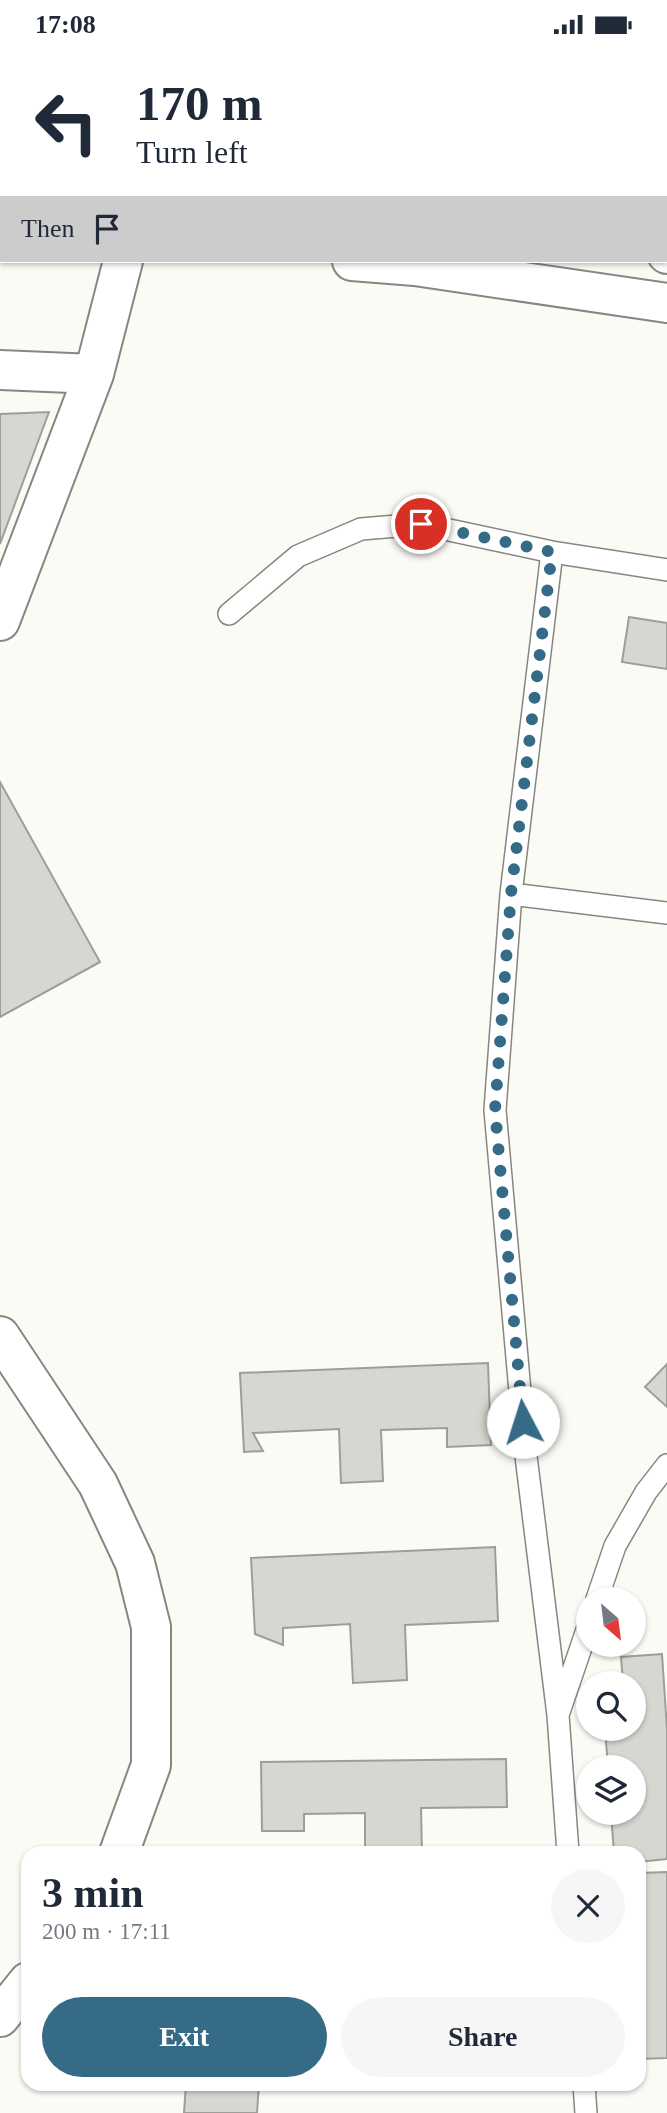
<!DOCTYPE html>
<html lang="en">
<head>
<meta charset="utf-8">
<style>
  :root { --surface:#fff; --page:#f6f6f7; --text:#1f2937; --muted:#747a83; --accent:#356b86 }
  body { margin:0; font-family:"Times New Roman",serif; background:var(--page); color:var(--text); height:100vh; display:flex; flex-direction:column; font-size:26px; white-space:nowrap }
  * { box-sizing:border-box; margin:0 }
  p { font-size:23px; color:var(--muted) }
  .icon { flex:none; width:38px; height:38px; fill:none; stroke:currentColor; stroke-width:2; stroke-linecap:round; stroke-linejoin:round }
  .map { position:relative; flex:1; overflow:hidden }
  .details { position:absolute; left:21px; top:1797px; width:625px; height:245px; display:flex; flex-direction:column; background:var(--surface); border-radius:21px; box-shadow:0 2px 5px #0004 }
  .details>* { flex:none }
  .top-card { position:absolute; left:0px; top:0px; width:668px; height:214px; box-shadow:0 2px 5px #0004; background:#fff; color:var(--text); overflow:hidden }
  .needle { width:46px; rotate:152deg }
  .buttons { position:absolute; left:576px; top:1538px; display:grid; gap:14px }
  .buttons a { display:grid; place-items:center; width:70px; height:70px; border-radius:50%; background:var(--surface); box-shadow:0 2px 5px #0004; font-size:35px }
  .pin { position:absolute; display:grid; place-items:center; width:60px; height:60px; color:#fff; margin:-30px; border:4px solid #fff; border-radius:50%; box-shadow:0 2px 7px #0007 }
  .me { position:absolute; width:77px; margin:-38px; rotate:355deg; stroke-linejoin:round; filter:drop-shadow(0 0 5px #0008) }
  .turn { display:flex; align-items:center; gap:24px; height:147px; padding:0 21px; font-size:32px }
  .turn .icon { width:91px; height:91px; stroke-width:2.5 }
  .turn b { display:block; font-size:49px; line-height:60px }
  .then { display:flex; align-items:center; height:66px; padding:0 21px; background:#0003; gap:14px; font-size:26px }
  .round { display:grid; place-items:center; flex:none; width:74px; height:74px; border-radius:37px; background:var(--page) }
  .headline { display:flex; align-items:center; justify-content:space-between; height:119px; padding:0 21px }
  h1 { font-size:42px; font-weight:700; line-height:52px }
  .cta { display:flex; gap:14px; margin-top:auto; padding:14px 21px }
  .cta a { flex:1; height:80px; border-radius:42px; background:var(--accent); color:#fff; font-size:28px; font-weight:700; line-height:80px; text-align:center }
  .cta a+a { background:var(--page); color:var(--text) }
  .status { display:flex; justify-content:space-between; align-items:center; height:49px; padding:0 35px; background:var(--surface); direction:ltr }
  .status svg { height:19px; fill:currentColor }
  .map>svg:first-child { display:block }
  .building { fill:#d7d7d2; stroke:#9e9e99; stroke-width:2 }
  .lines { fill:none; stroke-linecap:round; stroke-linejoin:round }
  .service-casing { stroke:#878782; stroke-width:24 }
  .minor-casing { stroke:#878782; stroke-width:42 }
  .trunk-casing { stroke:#878782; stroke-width:42 }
  .service { stroke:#fff; stroke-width:21 }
  .minor { stroke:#fff; stroke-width:38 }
  .trunk { stroke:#fff; stroke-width:38 }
  .route { stroke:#356b86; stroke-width:12; stroke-dasharray:0 21.6 }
</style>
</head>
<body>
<div class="status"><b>17:08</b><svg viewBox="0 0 49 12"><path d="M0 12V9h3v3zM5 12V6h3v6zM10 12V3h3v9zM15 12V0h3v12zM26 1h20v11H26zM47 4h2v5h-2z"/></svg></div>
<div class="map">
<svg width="667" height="2064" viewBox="0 0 667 2064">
  <rect width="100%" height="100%" fill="#fbfbf6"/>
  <!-- building -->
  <path class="building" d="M 49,363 L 0,495 L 0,365 Z
    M 629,568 L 667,574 L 667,620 L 622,613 Z
    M 0,733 L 100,913 L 0,968 Z
    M 488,1314 L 491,1396 L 447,1398 L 447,1379 L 381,1381 L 383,1432 L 341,1434 L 339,1380 L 253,1384 L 263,1402 L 244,1403 L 240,1324 Z
    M 667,1315 L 667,1358 L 645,1338 Z
    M 495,1498 L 498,1572 L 405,1576 L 407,1631 L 353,1634 L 350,1575 L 283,1579 L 283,1596 L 255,1585 L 251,1509 Z
    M 662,1605 L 667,1680 L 667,1810 L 639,1813 L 639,1804 L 614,1804 L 611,1764 L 634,1764 L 634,1718 L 608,1718 L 605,1680 L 634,1680 L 634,1634 L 623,1634 L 621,1608 Z
    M 506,1710 L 507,1758 L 421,1759 L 422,1804 L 365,1804 L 365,1764 L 304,1765 L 304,1782 L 262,1782 L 261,1713 Z
    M 667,1823 L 667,2009 L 639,2010 L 639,1824 Z
    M 186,2035 L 259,2035 L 257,2064 L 184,2064 Z"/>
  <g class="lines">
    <!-- service casing -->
    <g class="service-casing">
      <path id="service" d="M 552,503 L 511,845 L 495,1061 L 525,1399 L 558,1666
        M 229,565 L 298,507 L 361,480 L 421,475 L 552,503 L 667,521
        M 511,845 L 667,864
        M 597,1550 L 615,1497 L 646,1443 L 667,1416
        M 568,1804 L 558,1666 L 588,1578
        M 584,2035 L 586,2064"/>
    </g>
    <!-- minor casing -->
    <g class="minor-casing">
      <path id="minor" d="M 155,2 L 155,0
        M 0,321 L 94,325
        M 0,572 L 94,325 L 123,212
        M 0,1287 L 98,1435 L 135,1514 L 151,1578 L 151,1716 L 119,1804
        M 0,1968 L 28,1933"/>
    </g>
    <!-- trunk casing -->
    <g class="trunk-casing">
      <path id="trunk" d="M 0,139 L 2,139
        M 0,186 L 2,186
        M 667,204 L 667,205
        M 352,212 L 415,217 L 667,254"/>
    </g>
    <!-- service -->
    <use href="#service" class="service"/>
    <!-- minor -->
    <use href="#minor" class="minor"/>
    <!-- trunk -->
    <use href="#trunk" class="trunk"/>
  </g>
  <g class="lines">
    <!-- route -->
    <path class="route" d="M 421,475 L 552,503 L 511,845 L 495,1061 L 523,1373"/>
  </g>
</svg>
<div class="buttons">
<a><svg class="needle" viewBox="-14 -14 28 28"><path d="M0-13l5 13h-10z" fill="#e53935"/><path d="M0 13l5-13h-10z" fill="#747a83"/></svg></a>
<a><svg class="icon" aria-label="search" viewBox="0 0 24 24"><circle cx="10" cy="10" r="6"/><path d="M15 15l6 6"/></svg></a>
<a><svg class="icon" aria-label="layers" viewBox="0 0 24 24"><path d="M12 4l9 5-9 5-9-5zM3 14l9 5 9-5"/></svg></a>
</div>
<div class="pin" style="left:421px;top:475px;background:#d93025"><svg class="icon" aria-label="arrive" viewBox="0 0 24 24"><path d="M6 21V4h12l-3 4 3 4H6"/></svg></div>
<svg class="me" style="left:523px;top:1373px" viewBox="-20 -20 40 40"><circle r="19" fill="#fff"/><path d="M0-13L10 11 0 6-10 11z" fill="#356b86"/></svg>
<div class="top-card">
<div class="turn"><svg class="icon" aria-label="left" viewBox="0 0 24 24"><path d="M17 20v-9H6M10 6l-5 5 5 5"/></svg><div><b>170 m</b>Turn left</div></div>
<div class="then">Then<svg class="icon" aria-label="arrive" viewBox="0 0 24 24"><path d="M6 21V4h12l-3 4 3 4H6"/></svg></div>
</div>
<section class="details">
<div class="headline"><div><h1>3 min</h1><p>200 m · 17:11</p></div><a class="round"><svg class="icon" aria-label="close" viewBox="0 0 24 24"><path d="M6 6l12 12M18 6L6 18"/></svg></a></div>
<div class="cta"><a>Exit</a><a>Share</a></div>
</section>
</div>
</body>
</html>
